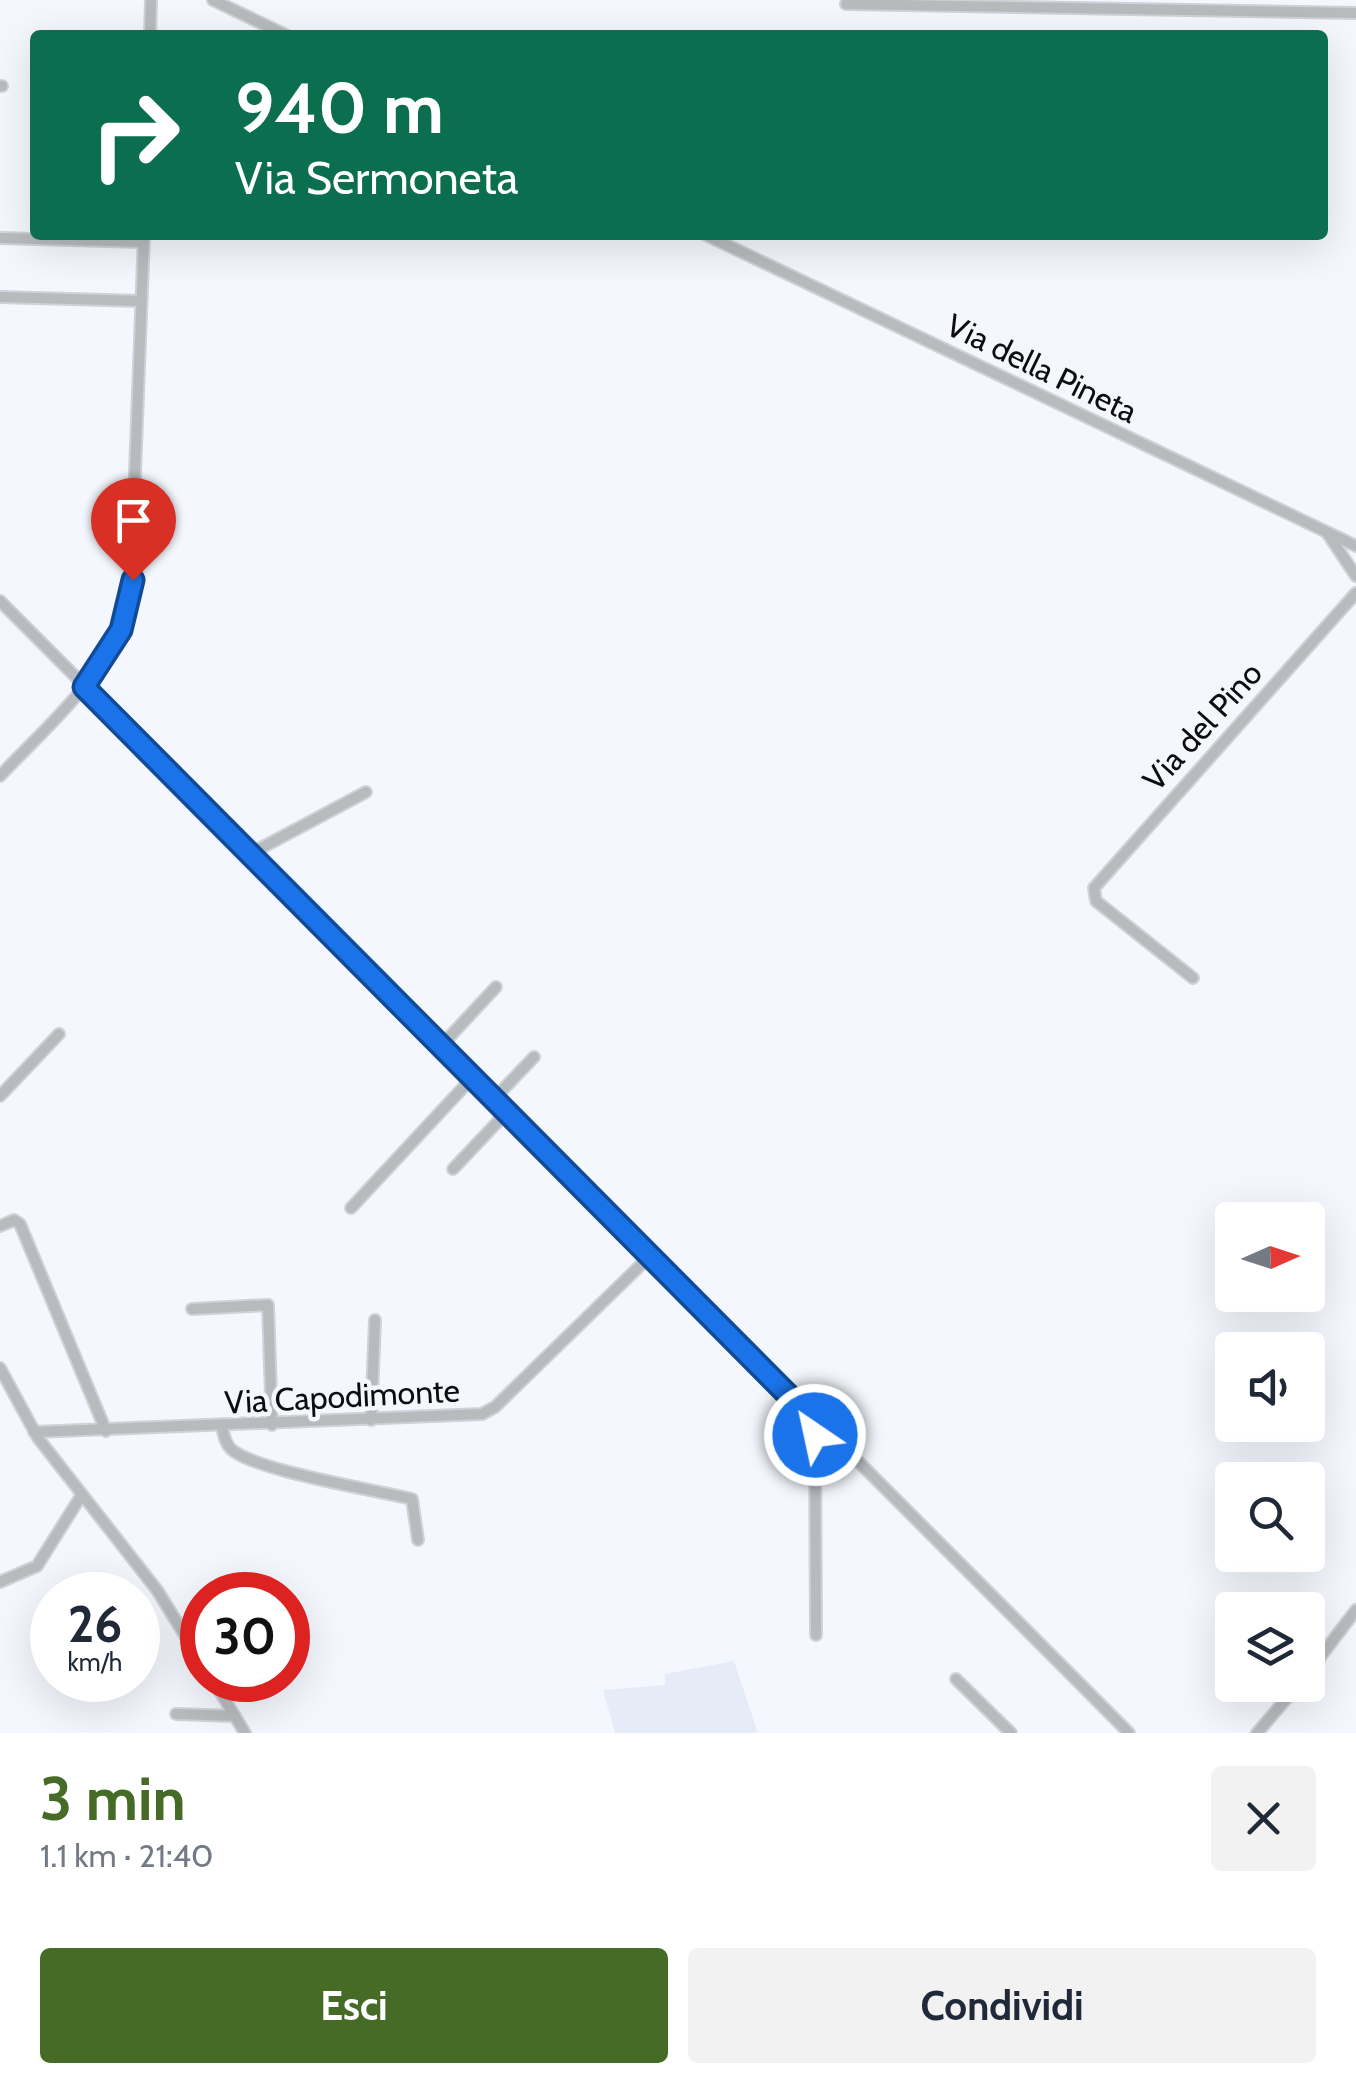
<!DOCTYPE html>
<html lang="it">
<head>
<meta charset="utf-8">
<style>
  :root { --surface:#fff; --page:#f2f2f3; --text:#1f2937; --muted:#747a83; --accent:#456b26 }
  body { margin:0; font-family:Cabin,sans-serif; background:var(--page); color:var(--text); height:100vh; display:flex; flex-direction:column; font-size:38px; white-space:nowrap }
  * { box-sizing:border-box; margin:0 }
  p { font-size:32px; color:var(--muted) }
  .icon { flex:none; width:55px; height:55px; fill:none; stroke:currentColor; stroke-width:2; stroke-linecap:round; stroke-linejoin:round }
  .map { position:relative; height:1733px; overflow:hidden }
  .side { display:flex; flex-direction:column; background:var(--surface); flex:1 }
  .side>* { flex:none }
  .top-card { position:absolute; left:30px; top:30px; width:1298px; height:210px; border-radius:10px; box-shadow:0 10px 40px #0002; background:#0b6e4f; color:#fff; overflow:hidden }
  .needle { width:65px; rotate:87deg }
  .buttons { position:absolute; left:1215px; top:1202px; display:grid; gap:20px }
  .buttons a { display:grid; place-items:center; width:110px; height:110px; border-radius:10px; background:var(--surface); box-shadow:0 10px 40px #0002; font-size:50px }
  .speed { position:absolute; left:30px; top:1572px; display:flex; gap:20px; font-size:50px; font-weight:700; text-align:center }
  .speed>* { display:grid; place-content:center; width:130px; height:130px; border-radius:50%; background:var(--surface); box-shadow:0 10px 40px #0002; line-height:1 }
  .speed small { font-size:25px; font-weight:400 }
  .speed .limit { border:15px solid #d22; background:#fff; color:#111 }
  .pin { position:absolute; display:grid; place-items:center; width:85px; height:85px; color:#fff; margin:-102px -42px; border-radius:50% 50% 50% 0; rotate:-45deg; box-shadow:0 0 10px #0007 }
  .pin .icon { rotate:45deg }
  .me { position:absolute; width:110px; margin:-55px; rotate:326deg; stroke-linejoin:round; filter:drop-shadow(0 0 8px #0008) }
  .turn { display:flex; align-items:center; gap:35px; height:210px; padding:0 40px; font-size:45px }
  .turn .icon { width:130px; height:130px; stroke-width:2.5 }
  .turn b { display:block; font-size:70px; line-height:85px }
  .round { display:grid; place-items:center; flex:none; width:105px; height:105px; border-radius:10px; background:var(--page) }
  .headline { display:flex; align-items:center; justify-content:space-between; height:170px; padding:0 40px }
  h1 { font-size:60px; font-weight:800; line-height:75px; color:var(--accent) }
  .primary-button { display:flex; gap:20px; margin-top:auto; padding:20px 40px }
  .primary-button a { flex:1; height:115px; border-radius:10px; background:var(--accent); color:#fff; font-size:40px; font-weight:800; line-height:115px; text-align:center }
  .primary-button a+a { background:var(--page); color:var(--text) }
  .map>svg:first-child { display:block }
  .built { fill:#e5ecf8 }
  .lines { fill:none; stroke-linecap:round; stroke-linejoin:round }
  .minor-casing { stroke:#cfd2d8; stroke-width:14 }
  .minor { stroke:#b8bbbe; stroke-width:10 }
  .route-casing { stroke:#114b97; stroke-width:25 }
  .route { stroke:#1a73e8; stroke-width:18 }
  .labels { text-anchor:middle; dominant-baseline:central; stroke-width:9; stroke-linejoin:round; paint-order:stroke }
  .street-label { font-size:32px; fill:#0b0d0f; stroke:#f4f8fe }
</style>
</head>
<body>
<div class="map">
<svg width="1356" height="1733" viewBox="0 0 1356 1733">
  <rect width="100%" height="100%" fill="#f4f8fe"/>
  <!-- built -->
  <path class="built" d="M 734,1661 L 758,1733 L 615,1733 L 603,1690 L 665,1685 L 665,1674 Z"/>
  <g class="lines">
    <!-- minor casing -->
    <g class="minor-casing">
      <path id="minor" d="M 213,0 L 286,35
        M 846,4 L 1356,13
        M 150,35 L 151,0
        M 0,86 L 2,86
        M 706,235 L 1356,546
        M 0,238 L 143,242
        M 0,297 L 141,301
        M 1328,534 L 1356,576
        M 0,601 L 1129,1733
        M 0,776 C 48,725 110,674 130,604 L 144,235
        M 248,855 L 366,792
        M 1193,978 L 1096,901 L 1094,888 L 1356,593
        M 442,1045 L 496,987
        M 0,1096 L 59,1034
        M 494,1099 L 534,1057
        M 453,1169 L 507,1112
        M 351,1208 L 473,1077
        M 0,1226 L 14,1220 L 20,1224 L 106,1431
        M 192,1309 L 268,1305 L 272,1425
        M 0,1368 L 38,1438 L 157,1590 L 202,1663
        M 371,1420 L 375,1320
        M 815,1422 L 816,1635
        M 222,1427 C 224,1435 225,1443 231,1449 C 255,1471 376,1490 412,1499 L 418,1540
        M 34,1432 L 482,1414 L 495,1407 L 649,1257
        M 0,1582 L 37,1566 L 81,1496
        M 1308,1673 L 1356,1610
        M 956,1679 L 1011,1733
        M 213,1680 L 245,1733
        M 176,1714 L 235,1716
        M 1257,1733 L 1298,1685"/>
    </g>
    <!-- minor -->
    <use href="#minor" class="minor"/>
  </g>
  <g class="lines">
    <!-- route casing -->
    <g class="route-casing">
      <path id="route" d="M 133,580 L 121,630 L 84,687 L 815,1422 L 815,1435"/>
    </g>
    <!-- route -->
    <use href="#route" class="route"/>
  </g>
  <g class="labels">
    <!-- street labels -->
    <g class="street-label">
      <text transform="translate(1042 368) rotate(26)">Via della Pineta</text>
      <text transform="translate(1202 726) rotate(-48)">Via del Pino</text>
      <text transform="translate(342 1396) rotate(-3)">Via Capodimonte</text>
    </g>
  </g>
</svg>
<div class="buttons">
<a><svg class="needle" viewBox="-14 -14 28 28"><path d="M0-13l5 13h-10z" fill="#e53935"/><path d="M0 13l5-13h-10z" fill="#747a83"/></svg></a>
<a><svg class="icon" aria-label="sound" viewBox="0 0 24 24"><path d="M4 9h4l5-4v14l-5-4H4zM17 9q2 3 0 6"/></svg></a>
<a><svg class="icon" aria-label="search" viewBox="0 0 24 24"><circle cx="10" cy="10" r="6"/><path d="M15 15l6 6"/></svg></a>
<a><svg class="icon" aria-label="layers" viewBox="0 0 24 24"><path d="M12 4l9 5-9 5-9-5zM3 14l9 5 9-5"/></svg></a>
</div>
<div class="speed"><div>26<small>km/h</small></div><div class="limit">30</div></div>
<div class="pin" style="left:133px;top:580px;background:#d93025"><svg class="icon" aria-label="arrive" viewBox="0 0 24 24"><path d="M6 21V4h12l-3 4 3 4H6"/></svg></div>
<svg class="me" style="left:815px;top:1435px" viewBox="-20 -20 40 40"><circle r="17" fill="#1a73e8" stroke="#fff" stroke-width="3"/><path d="M0-11L8 9 0 5-8 9z" fill="#fff"/></svg>
<div class="top-card">
<div class="turn"><svg class="icon" aria-label="right" viewBox="0 0 24 24"><path d="M7 20v-9h11M14 6l5 5-5 5"/></svg><div><b>940 m</b>Via Sermoneta</div></div>
</div>
</div>
<section class="side">
<div class="headline"><div><h1>3 min</h1><p>1.1 km · 21:40</p></div><a class="round"><svg class="icon" aria-label="close" viewBox="0 0 24 24"><path d="M6 6l12 12M18 6L6 18"/></svg></a></div>
<div class="primary-button"><a>Esci</a><a>Condividi</a></div>
</section>
</body>
</html>
